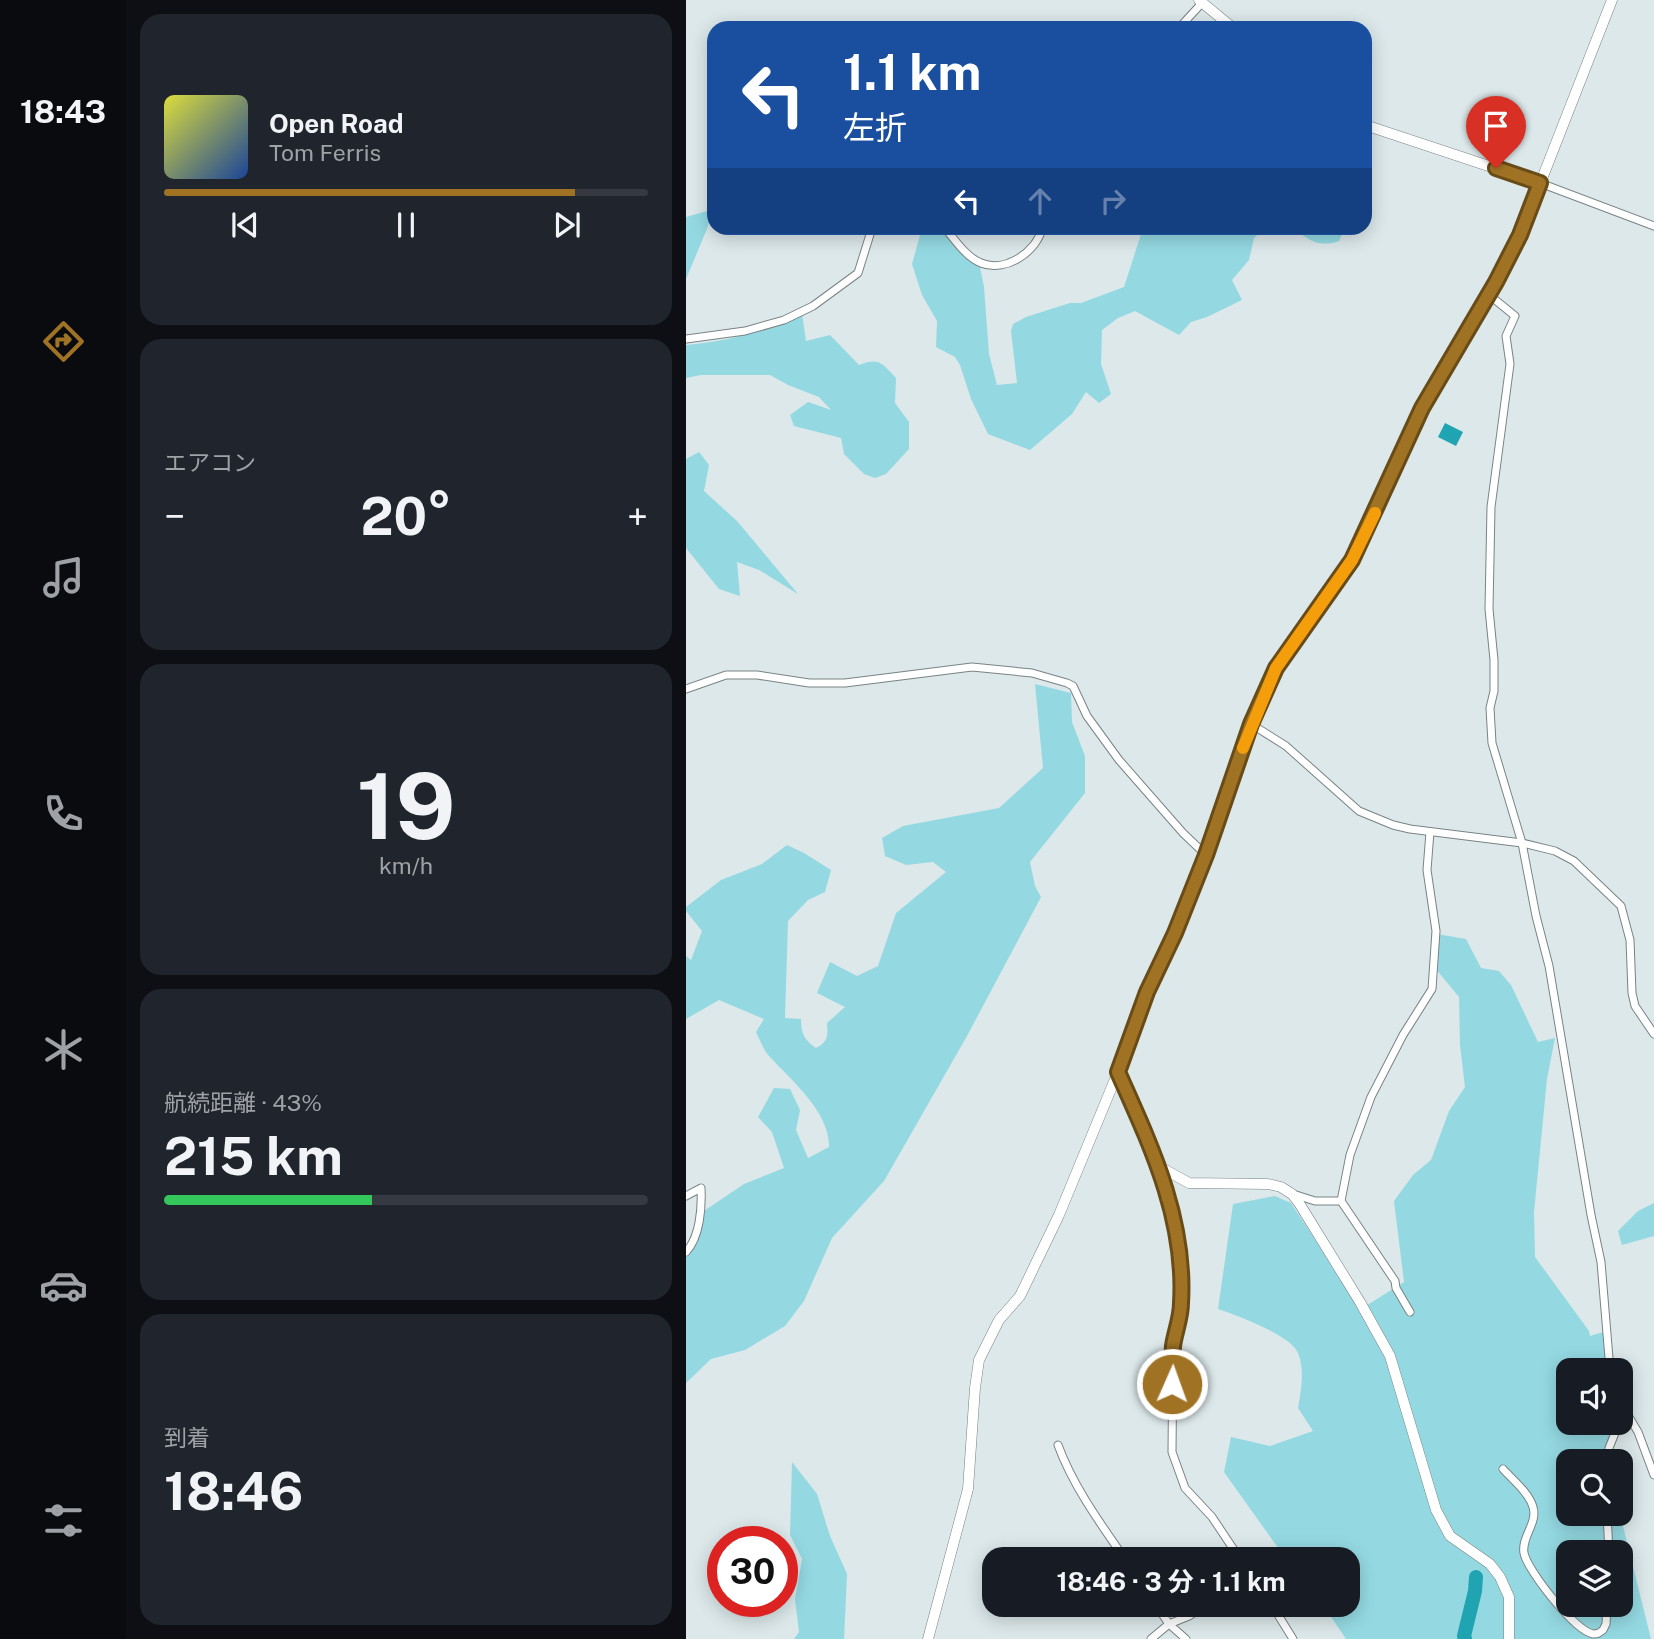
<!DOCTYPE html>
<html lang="ja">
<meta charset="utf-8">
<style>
:root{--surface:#171b24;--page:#20242c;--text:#f1f3f6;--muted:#9ea1a6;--line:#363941;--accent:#a07324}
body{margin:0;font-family:"Public Sans","Noto Sans JP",sans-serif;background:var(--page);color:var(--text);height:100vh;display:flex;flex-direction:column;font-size:26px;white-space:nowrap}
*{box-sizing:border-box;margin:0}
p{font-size:23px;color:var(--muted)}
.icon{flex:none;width:38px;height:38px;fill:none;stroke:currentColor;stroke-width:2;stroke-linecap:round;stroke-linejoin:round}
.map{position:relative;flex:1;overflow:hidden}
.details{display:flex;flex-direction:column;gap:14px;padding:14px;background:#0d0f14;width:560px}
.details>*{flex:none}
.guide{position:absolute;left:21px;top:21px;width:665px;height:214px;border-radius:21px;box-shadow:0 4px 18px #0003;background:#1a4fa0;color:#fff;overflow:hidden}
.buttons{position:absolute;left:870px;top:1358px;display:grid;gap:14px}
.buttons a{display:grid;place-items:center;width:77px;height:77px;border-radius:14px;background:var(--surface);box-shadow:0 4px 18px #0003;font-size:35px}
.speed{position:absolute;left:21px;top:1526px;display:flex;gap:14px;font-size:35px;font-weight:700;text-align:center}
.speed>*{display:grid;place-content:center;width:91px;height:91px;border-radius:50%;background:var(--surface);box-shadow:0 4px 18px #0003;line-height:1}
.speed .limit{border:10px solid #d22;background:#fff;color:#111}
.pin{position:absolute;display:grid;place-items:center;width:60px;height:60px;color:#fff;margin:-72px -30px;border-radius:50% 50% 50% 0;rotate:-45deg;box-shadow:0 0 7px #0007}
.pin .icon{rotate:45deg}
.me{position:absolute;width:77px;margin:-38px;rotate:2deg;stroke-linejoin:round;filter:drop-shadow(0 0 5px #0008)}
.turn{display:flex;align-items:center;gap:24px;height:147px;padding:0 21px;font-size:32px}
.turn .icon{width:91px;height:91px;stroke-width:2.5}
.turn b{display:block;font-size:49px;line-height:60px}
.lanes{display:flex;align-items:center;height:66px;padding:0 21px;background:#0003;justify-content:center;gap:35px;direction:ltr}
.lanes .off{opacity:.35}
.big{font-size:52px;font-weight:700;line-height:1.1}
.details .card{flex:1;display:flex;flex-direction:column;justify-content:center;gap:10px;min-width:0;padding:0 24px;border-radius:21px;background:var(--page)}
.details .dial{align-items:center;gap:0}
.dial b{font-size:91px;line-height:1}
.song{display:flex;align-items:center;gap:21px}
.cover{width:84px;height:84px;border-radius:10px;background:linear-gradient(135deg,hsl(60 70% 55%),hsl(220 70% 35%))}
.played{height:7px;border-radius:4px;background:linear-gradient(90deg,var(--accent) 85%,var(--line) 85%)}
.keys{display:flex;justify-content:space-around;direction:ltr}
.heat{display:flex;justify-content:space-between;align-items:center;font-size:38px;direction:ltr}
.charge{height:10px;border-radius:5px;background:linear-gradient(90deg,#34c759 43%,var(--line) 0)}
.trip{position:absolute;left:296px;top:1547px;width:378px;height:70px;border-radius:21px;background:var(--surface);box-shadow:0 4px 18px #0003;font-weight:700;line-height:70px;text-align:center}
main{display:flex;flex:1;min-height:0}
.tab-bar{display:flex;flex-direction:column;width:126px;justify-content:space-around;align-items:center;background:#090b0e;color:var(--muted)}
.tab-bar .icon{width:49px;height:49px}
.tab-bar .active{color:var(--accent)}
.tab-bar b{font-size:32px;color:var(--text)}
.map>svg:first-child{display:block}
</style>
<main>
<nav class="tab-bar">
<b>18:43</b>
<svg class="icon active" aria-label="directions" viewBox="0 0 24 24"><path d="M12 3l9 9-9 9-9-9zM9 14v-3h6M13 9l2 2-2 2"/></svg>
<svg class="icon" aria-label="music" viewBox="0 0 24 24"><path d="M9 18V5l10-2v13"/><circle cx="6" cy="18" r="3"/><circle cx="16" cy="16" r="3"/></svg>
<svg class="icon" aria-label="phone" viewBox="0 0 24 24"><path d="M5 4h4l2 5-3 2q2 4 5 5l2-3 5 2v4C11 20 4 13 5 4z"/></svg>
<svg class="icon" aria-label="climate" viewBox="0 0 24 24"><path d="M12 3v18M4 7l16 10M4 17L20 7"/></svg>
<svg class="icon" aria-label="car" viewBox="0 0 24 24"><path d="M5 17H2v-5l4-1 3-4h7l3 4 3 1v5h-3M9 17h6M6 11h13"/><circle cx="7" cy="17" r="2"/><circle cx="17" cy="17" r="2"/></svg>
<svg class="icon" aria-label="filters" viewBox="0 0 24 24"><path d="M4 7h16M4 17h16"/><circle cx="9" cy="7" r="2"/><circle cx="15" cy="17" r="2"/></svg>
</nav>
<section class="details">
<div class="card">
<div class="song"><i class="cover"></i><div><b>Open Road</b><p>Tom Ferris</p></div></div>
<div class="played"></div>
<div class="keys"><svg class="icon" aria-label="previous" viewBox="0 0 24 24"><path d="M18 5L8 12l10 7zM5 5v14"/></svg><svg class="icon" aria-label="pause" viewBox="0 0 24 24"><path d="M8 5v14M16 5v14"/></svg><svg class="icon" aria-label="next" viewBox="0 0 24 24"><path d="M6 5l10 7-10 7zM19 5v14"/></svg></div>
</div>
<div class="card"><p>エアコン</p>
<div class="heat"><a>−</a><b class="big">20°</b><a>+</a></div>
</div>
<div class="card dial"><b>19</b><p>km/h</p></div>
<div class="card"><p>航続距離 · 43%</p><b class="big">215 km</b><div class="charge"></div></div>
<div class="card"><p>到着</p><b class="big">18:46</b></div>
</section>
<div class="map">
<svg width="968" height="1639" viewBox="0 0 968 1639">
<rect width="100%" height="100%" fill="#dce8ea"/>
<g fill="#94d9e2" fill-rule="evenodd">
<polygon points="28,209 28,212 0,279 0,217"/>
<polygon points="236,228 257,228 294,267 298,287 303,354 311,385 331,383 325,331 327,324 340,317 384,303 395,303 438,287 457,228 579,228 568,238 563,260 546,280 556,300 521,317 505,322 493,335 449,311 432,318 416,330 415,364 425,394 413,403 400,392 386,414 344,450 302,434 285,399 274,365 269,357 250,347 251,321 236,295 226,264"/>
<path d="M606,228H659L653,241C631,248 624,240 606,228Z"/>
<path d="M116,313L120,341L144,335L173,365C193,357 196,363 210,378L209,403L223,422V449L200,474L189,478L178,474L158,454L155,438L108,426L104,415L122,402L145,410L133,397L102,385L84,375H15L0,378V345C40,342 81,331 116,313Z"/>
<polygon points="13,452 23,465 18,491 51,521 112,594 73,570 51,562 54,596 33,589 0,548 0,459"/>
<path d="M349,684L385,693L386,722L399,756V793L344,862L349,886L355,897L281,1036L198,1181L146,1238L118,1301L99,1326L59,1350L25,1359L0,1383V1247L15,1213L58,1184L98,1168L86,1132L72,1117L88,1088L104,1089L114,1110L110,1130L122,1158L143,1147C144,1112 105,1080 83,1056C77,1049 74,1040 70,1032L78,1019L33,1000L0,1019V956L5,960L16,931L0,911V907L35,880L76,864L101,845L118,853L145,870L139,892L122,900L102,921L99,1018L115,1019C115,1033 118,1040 130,1048C142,1042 142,1036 141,1023L159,1007L131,993L144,962L171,976L192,966L210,913L260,872L247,862L220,865L199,856L196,838L217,826L313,808L357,768Z"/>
<path d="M745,933L780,939L795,968L813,971L825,985L852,1042L869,1038L861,1079L848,1212L849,1257L903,1331L904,1336L917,1332L924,1370H882V1423H933L921,1461H882V1514H934L965,1639H660L637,1605H662V1559H600L538,1472L545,1437L584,1446L627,1431L612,1408C615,1391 619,1370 612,1353C605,1335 550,1315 532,1309L547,1204L589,1196L605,1203L675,1309L718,1282L708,1201L727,1175L745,1160L763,1111L779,1087L774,1045L773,997L749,968ZM882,1552H934V1605H882Z"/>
<polygon points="968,1203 968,1236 936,1245 932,1231 952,1211"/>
<polygon points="106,1462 131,1494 144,1536 161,1574 158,1639 108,1639 113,1632 109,1599 116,1559 104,1535"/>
</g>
<polygon fill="#21a4b2" points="759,423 777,432 770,446 752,437"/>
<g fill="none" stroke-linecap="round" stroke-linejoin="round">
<polyline stroke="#21a4b2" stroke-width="14" points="779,1639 778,1636 789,1591 790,1577"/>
<defs>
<g id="minor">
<polyline points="493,28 516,3"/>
<polyline points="854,183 968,226"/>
<path d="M259,228C269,240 280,257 295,263C319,273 351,252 356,228"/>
<polyline points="802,294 829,316 820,336 824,364 805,507 803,609 808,660 808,691 804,708 806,743 836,843 850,916 863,966 905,1215 915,1262 924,1370"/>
<polyline points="0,339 59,331 98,320 127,306 172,273 186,228"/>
<polyline points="0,689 40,675 71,675 123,683 159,683 286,667 346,673 381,683 387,686 401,716 433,760 497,833 520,855"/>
<polyline points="565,724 600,746 673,811 707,825 724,829 836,843 869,851 888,861 935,906 944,940 946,993 949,1006 968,1034"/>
<polyline points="474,1167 488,1218 495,1283 496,1306 487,1346 486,1452 499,1488 526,1517 554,1559"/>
<polyline points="607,1194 629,1201 655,1201"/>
<path d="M0,1196L15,1188C16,1208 14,1237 0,1252"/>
<polyline points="724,1312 710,1288 709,1281 655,1201 664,1155 685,1097 717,1035 746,989 750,931 741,870 744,832"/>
<polyline points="934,1402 952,1432 968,1475"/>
<path d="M372,1445C387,1486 414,1523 439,1559"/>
<polyline points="921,1461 923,1448 933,1423"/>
<path d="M817,1469C827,1480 843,1493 847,1507C852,1523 835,1537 838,1553C841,1570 889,1631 907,1634C912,1634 913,1633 917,1630L920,1624L921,1605"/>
<polyline points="921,1514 923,1552"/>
<polyline points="470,1605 483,1624 500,1639"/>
<polyline points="586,1605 607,1639"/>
<polyline points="465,1639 483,1624 503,1616 519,1605"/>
</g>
<g id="tertiary">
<polyline points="513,0 547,28"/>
<polyline points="679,125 854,183"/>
<polyline points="432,1072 474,1167 503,1183 582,1184 595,1187 606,1194 613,1203 674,1302 704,1356 750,1510 764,1536 804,1564 814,1577 823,1597 823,1639"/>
<polyline points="242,1639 282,1489 289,1388 293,1360 313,1320 334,1296 373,1215 432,1072 461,992 489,933 520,855 565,724 590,668 666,560 736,409 809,282 834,235 926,0"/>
</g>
</defs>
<use href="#minor" stroke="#798385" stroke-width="9"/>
<use href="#tertiary" stroke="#798385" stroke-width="11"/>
<use href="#minor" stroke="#fff" stroke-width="7"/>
<use href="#tertiary" stroke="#fff" stroke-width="10"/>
</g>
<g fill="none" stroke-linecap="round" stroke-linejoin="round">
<defs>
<path id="route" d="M486,1384C486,1371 486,1358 487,1346C489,1332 495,1318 495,1303C500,1219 465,1146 432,1072L461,992L489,933L520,855L565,724L590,668L666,560L736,408L810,282L834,235L854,183L810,168"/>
</defs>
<use href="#route" stroke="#684b17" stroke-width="18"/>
<use href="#route" stroke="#a07324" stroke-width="12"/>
<polyline stroke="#f59e0b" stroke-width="12" points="557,748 590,668 666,560 689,513"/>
</g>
</svg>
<div class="buttons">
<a><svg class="icon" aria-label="sound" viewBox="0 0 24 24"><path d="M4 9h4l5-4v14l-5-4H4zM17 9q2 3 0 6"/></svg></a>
<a><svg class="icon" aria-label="search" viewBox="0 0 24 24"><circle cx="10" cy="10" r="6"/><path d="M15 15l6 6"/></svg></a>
<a><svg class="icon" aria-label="layers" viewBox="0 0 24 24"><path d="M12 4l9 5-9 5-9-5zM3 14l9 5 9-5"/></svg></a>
</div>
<div class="speed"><div class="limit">30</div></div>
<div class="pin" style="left:810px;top:168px;background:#d93025"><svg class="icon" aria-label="arrive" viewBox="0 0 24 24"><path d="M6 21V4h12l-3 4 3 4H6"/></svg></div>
<svg class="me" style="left:486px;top:1384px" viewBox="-20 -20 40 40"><circle r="17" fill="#a07324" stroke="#fff" stroke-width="3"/><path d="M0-11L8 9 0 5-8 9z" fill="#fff"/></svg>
<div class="trip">18:46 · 3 分 · 1.1 km</div>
<div class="guide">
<div class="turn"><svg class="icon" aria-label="left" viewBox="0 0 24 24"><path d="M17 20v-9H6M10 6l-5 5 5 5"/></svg><div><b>1.1 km</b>左折</div></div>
<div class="lanes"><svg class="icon" aria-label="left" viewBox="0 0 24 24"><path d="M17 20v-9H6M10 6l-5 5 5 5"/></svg><svg class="icon off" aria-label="ahead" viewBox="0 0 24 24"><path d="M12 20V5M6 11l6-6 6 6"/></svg><svg class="icon off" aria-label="right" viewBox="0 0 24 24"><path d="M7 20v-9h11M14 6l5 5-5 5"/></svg></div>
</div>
</div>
</main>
